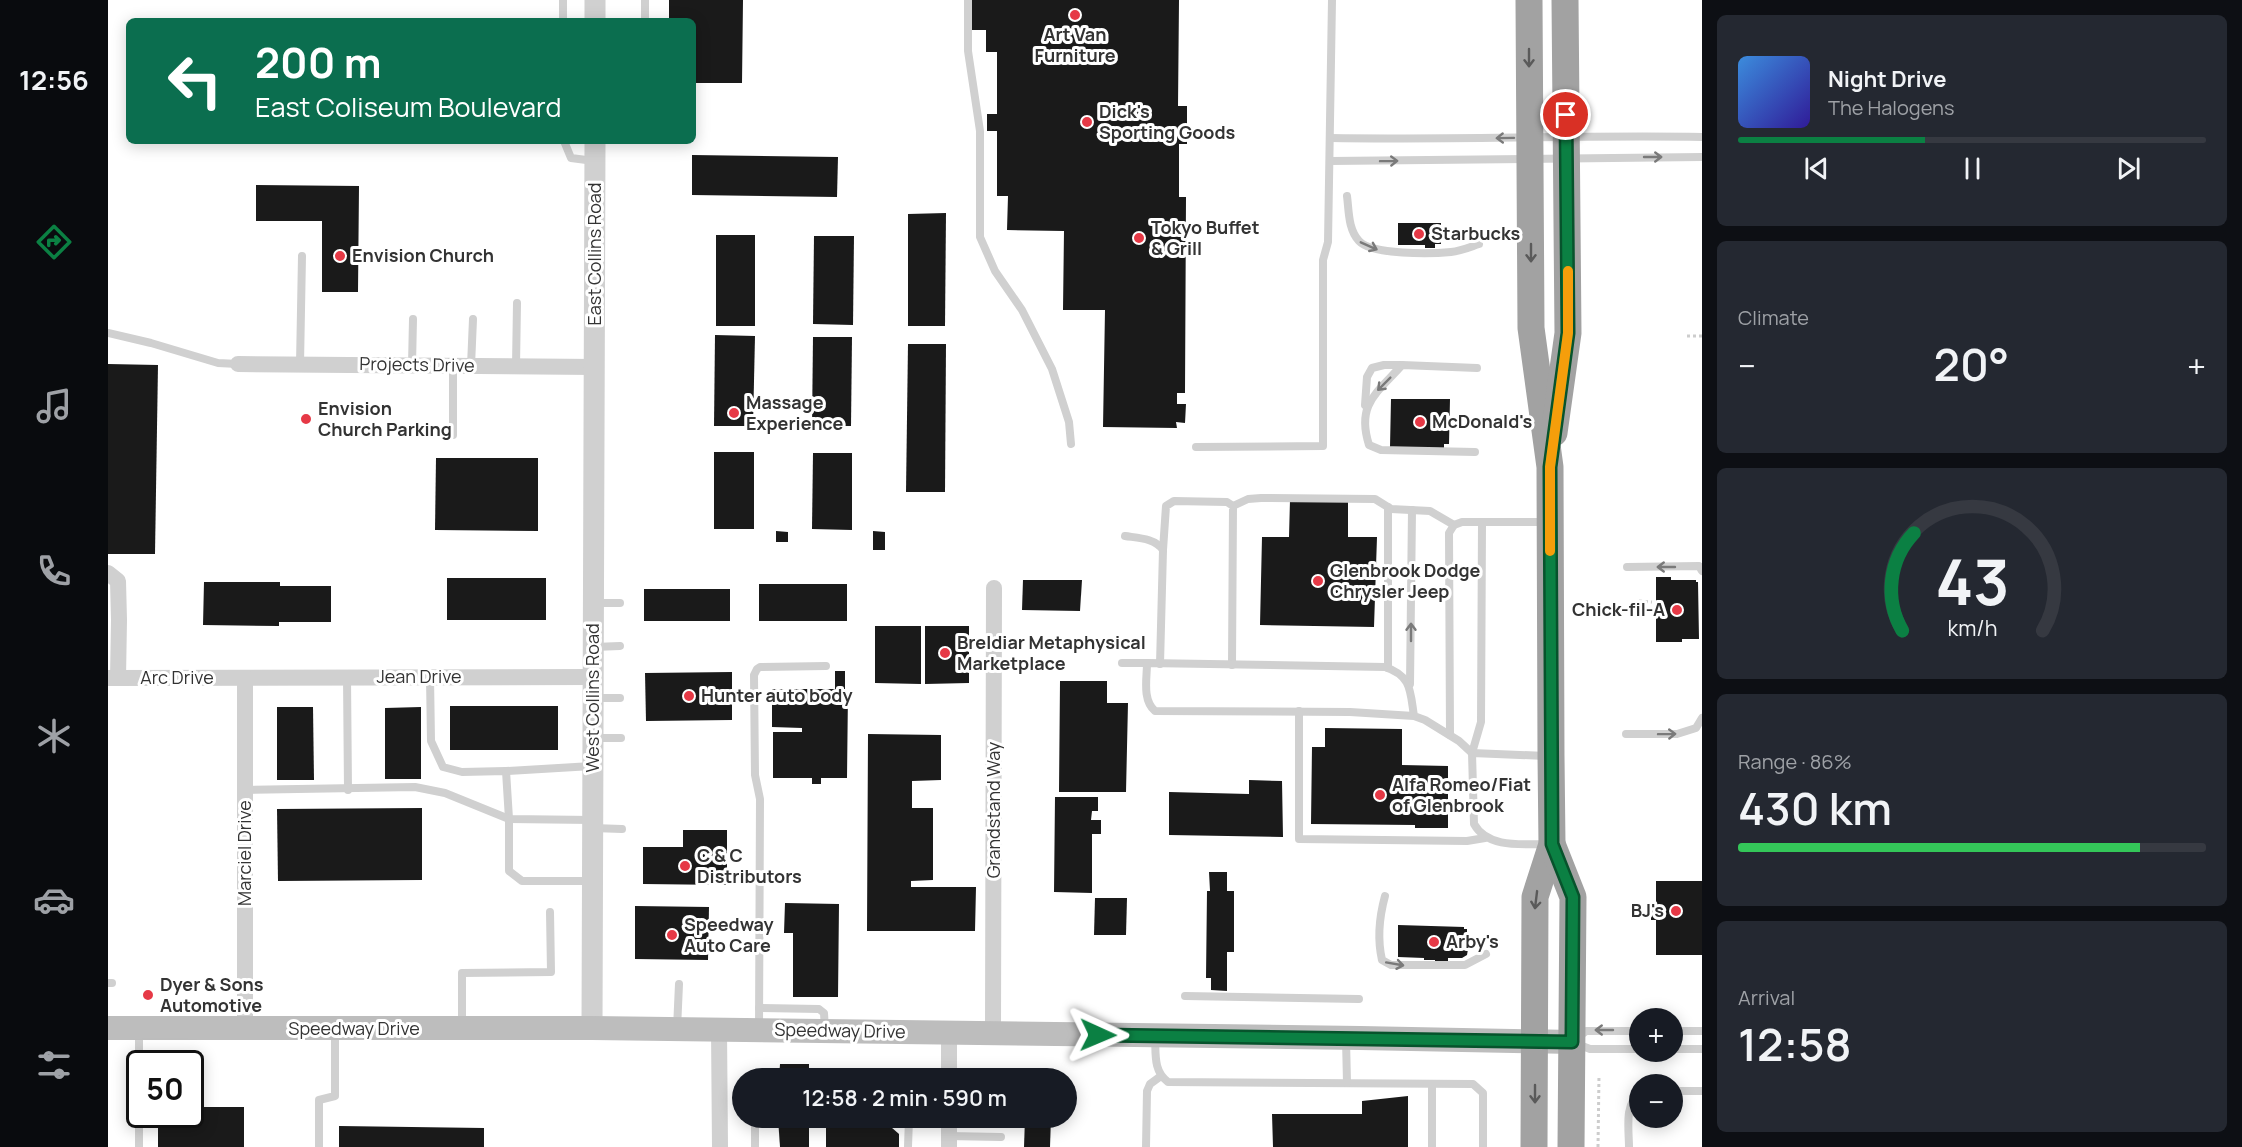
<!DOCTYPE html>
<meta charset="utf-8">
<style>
:root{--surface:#171b24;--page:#242831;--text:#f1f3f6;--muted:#9ea1a6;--line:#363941;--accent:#0b8043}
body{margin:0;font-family:Manrope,sans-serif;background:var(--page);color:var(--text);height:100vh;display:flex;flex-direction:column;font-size:22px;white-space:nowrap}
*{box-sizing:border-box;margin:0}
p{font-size:20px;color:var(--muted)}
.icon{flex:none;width:33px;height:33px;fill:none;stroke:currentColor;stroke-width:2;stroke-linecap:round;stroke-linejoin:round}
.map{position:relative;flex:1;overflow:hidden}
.details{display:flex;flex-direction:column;gap:15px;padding:15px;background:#0d0f14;width:540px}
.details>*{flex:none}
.top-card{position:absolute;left:18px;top:18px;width:570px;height:126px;border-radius:9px;box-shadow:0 3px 15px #0003;background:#0b6e4f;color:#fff;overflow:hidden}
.controls{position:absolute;left:1521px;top:1008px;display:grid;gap:12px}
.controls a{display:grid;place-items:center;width:54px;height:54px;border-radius:50%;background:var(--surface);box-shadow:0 3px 15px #0003;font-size:30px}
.speed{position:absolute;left:18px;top:1050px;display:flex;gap:12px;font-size:30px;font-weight:700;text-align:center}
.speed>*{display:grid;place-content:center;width:78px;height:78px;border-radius:50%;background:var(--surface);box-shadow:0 3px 15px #0003;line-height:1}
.speed .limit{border:3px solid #111;border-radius:9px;background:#fff;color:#111}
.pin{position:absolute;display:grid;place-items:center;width:51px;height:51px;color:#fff;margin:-26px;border:3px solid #fff;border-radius:50%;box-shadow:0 2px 6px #0007}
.me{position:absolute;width:66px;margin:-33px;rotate:91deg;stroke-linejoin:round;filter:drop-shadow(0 0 4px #0008)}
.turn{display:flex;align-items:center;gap:21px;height:126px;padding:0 30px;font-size:27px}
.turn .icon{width:78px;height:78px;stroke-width:2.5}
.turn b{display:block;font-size:42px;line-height:51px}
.big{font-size:45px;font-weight:600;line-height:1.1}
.details .card{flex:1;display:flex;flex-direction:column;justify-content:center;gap:9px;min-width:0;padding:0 21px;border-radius:9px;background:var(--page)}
.details .dial{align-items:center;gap:0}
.dial svg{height:156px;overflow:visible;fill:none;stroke:var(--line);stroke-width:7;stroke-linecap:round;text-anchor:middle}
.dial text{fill:var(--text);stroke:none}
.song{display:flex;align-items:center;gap:18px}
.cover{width:72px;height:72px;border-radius:9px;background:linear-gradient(135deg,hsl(210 70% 55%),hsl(250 70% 35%))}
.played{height:6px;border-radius:3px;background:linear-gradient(90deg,var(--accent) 40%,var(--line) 40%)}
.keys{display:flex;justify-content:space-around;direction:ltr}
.heat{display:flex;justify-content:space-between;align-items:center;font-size:33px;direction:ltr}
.charge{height:9px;border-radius:4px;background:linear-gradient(90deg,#34c759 86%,var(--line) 0)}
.trip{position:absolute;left:624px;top:1068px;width:345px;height:60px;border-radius:30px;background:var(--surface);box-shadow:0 3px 15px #0003;font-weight:600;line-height:60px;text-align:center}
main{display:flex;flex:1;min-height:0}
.tab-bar{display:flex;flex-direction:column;width:108px;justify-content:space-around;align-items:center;background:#090b0e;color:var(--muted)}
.tab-bar .icon{width:42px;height:42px}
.tab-bar .on{color:var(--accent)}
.tab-bar b{font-size:27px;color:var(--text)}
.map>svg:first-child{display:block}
</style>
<main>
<nav class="tab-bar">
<b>12:56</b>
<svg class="icon on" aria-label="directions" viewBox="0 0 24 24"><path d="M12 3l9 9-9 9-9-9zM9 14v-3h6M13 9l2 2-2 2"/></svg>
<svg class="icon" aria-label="music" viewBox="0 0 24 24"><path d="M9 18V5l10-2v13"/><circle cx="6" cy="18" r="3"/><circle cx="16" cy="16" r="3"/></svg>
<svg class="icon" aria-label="phone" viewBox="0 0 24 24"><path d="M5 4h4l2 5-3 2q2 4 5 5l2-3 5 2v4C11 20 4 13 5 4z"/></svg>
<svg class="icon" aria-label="climate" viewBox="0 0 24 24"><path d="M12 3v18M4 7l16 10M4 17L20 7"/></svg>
<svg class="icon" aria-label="car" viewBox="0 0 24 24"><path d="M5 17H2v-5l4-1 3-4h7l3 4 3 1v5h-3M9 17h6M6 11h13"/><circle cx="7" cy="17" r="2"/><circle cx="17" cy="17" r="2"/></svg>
<svg class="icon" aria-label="filters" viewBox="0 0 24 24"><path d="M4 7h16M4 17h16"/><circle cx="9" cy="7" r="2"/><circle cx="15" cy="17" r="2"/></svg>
</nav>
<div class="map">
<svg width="1594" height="1147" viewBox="0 0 1594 1147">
<rect width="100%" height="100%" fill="#fff"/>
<g fill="#1a1a1a">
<polygon points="561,0 635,0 634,83 585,83 585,21 561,21"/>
<polygon points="864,0 1071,0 1070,106 1079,106 1079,144 1071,144 1071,197 1078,197 1077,393 1069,393 1069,404 1078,404 1077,423 1068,422 1069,428 995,427 997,310 955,310 956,231 899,230 900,196 889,196 889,131 879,131 879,114 889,114 889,52 878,52 878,30 864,30"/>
<polygon points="584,155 730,157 729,197 584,195"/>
<polygon points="148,185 251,186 250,292 214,292 214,221 148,221"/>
<polygon points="838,213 837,326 800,326 800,214"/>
<polygon points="1290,223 1333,223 1333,244 1327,244 1327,248 1317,248 1317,245 1290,245"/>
<rect x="608" y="235" width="39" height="91"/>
<polygon points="706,236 746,236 745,325 705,324"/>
<polygon points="607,335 647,336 645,426 606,426"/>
<polygon points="705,337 744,337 743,426 704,426"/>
<polygon points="800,344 838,344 837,492 798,492"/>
<polygon points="0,364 50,365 47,554 0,554"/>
<polygon points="1283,399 1342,399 1341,444 1336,444 1336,449 1282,447"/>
<rect x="606" y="452" width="40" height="77"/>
<polygon points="705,453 744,453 744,530 704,529"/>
<polygon points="328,458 430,458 430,531 327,530"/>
<polygon points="1182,500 1240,501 1240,537 1269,537 1266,627 1152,625 1154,537 1181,537"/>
<polygon points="668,531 680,532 680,542 668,542"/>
<polygon points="765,531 777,532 777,550 765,550"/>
<polygon points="1548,577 1563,577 1563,580 1588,580 1588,582 1590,582 1591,639 1574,639 1574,642 1548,642"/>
<rect x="339" y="578" width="99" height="42"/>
<polygon points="915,580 974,580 972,611 914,610"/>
<polygon points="96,582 172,582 172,586 223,586 223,622 171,622 171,626 95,625"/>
<rect x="651" y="584" width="88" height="37"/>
<rect x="536" y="589" width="86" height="32"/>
<polygon points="767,626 813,626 813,684 767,683"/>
<polygon points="817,626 861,626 861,683 817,684"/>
<polygon points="727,671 737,671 737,691 740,691 739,778 713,778 713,784 704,784 704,778 665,778 665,732 694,732 694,728 664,727 664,689 727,689"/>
<polygon points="624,672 624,720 538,721 537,673"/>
<polygon points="952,681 999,681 999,703 1020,703 1018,792 951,792"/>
<rect x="342" y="706" width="108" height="44"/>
<polygon points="169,707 205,707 206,780 169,780"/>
<polygon points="313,707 313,779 277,779 277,708"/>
<polygon points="1217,728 1294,729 1294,765 1340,766 1340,828 1307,828 1307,825 1203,824 1204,747 1217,747"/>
<polygon points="760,734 833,735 833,780 804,781 804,808 825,808 825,880 803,881 803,887 868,887 867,931 759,931"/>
<polygon points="1141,780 1174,781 1175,837 1061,835 1061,792 1141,794"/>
<polygon points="947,797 990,797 990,811 984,811 983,820 993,820 993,834 984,834 984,893 946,892"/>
<polygon points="314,808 314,880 170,881 169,809"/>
<polygon points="575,830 619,830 619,885 535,884 535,847 575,847"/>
<polygon points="1101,872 1119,872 1119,891 1126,891 1126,952 1119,952 1119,991 1103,990 1103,978 1098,978 1099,891 1102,891"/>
<polygon points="1548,881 1594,881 1594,955 1548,955 1548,920 1543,920 1543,902 1548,902"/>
<polygon points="987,898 1019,898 1018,935 986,935"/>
<polygon points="677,903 731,904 730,997 685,997 685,933 676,933"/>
<polygon points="527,906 601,907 600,960 527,959"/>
<polygon points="1290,925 1356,927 1356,929 1359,929 1359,937 1362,937 1359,955 1354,958 1340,958 1340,962 1327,962 1327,960 1316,960 1316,958 1290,957"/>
<polygon points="672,1064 701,1064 701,1078 671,1078"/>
<polygon points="1300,1096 1300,1147 1165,1147 1164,1114 1254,1114 1254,1101"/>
<polygon points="82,1107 136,1107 136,1147 50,1147 50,1114 82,1114"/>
<polygon points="670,1118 701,1118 701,1147 672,1147"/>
<polygon points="917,1118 943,1118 942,1147 916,1147"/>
<polygon points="231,1126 376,1128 376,1147 231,1147"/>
<polygon points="718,1127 783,1127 791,1134 791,1147 718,1147"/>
</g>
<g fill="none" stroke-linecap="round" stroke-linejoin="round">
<g stroke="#cdcdcd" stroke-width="3" stroke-dasharray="3 3" stroke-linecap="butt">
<polyline points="1579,336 1594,336"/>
<polyline points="1531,601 1544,602"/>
<polyline points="1490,1147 1491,1075"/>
</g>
<g stroke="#d0d0d0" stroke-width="8">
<polyline points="860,0 860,51 872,131 872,237 887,271 914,310 944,369 961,422 963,444"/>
<polyline points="455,21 455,0"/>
<polyline points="537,21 537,0"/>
<path d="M1223,138C1346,140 1470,135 1594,137"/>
<polyline points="456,141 463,158 486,161"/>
<polyline points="1222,161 1594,157"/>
<path d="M1239,196C1241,211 1240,229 1251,241C1264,255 1323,254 1343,252C1353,251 1362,247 1371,244"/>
<polyline points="0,333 43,343 110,363 130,364"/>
<polyline points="192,364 194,256"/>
<polyline points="304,365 305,319"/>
<polyline points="363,366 365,319"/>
<polyline points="408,366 409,303"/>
<polyline points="1257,405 1259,377 1264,368 1276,365 1294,365"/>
<polyline points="345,435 345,365"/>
<polyline points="1088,447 1215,446 1215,260 1220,242 1224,0"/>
<path d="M1367,452L1273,450L1261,445C1248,404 1269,393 1294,365L1369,368"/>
<polyline points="1125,506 1140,499 1153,498 1267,499 1283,509 1322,511 1346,525"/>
<polyline points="1280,507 1280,668"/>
<path d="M1017,536C1030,538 1047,538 1055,550L1052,664"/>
<polyline points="1055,550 1058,506 1066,501 1119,502 1125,506 1124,665"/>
<polyline points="1519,567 1591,566 1594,571"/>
<polyline points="486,603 512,603"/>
<polyline points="486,647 512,646"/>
<polyline points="1014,663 1039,663"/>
<polyline points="239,677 240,790"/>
<polyline points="322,677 323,741 335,767 354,772 398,771 401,819 401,871 414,881 483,881"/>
<polyline points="1302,684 1304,510"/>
<polyline points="485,698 512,698"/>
<polyline points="1191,711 1191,839 1359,841 1377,838"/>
<path d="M1306,716C1302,691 1304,676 1277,667L1039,663C1039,678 1034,700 1047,711L1242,712L1306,716L1317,720L1351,741L1364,753L1373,722L1374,523"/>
<polyline points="1518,734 1569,734 1588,728 1594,718"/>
<polyline points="1342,735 1341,533 1346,525 1354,522 1440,522"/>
<polyline points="485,738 513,738"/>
<path d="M1438,756L1364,753L1366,824C1380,849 1415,844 1440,844"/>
<polyline points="398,771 484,766"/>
<polyline points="137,790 307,787 337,793 401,819 484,820"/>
<polyline points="485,828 514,829"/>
<path d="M1277,896C1271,918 1269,938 1274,960L1283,965H1357L1378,954"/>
<polyline points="0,983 4,983"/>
<polyline points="1077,996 1251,999"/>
<polyline points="651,1008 711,1009 716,1013 717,1029"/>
<polyline points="354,1025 354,973 443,972 442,912"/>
<polyline points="31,1029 31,1147"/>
<polyline points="569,1029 571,984"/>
<polyline points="651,1030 652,799 647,775 646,675 649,669 652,667 718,666"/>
<polyline points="1532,1031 1478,1031 1464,1042 1482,1049 1532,1049"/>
<polyline points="1564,1031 1594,1031"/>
<path d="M1047,1036C1048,1054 1045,1071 1060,1082L1365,1084L1375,1093V1147"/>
<polyline points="1238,1039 1239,1083"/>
<polyline points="1564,1049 1594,1049"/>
<polyline points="1564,1091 1594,1091"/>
<polyline points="647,1118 647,1147"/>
<polyline points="841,1136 893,1137"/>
<polyline points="211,1147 211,1100 227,1096 227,1029"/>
<polyline points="800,1147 801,1118"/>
<polyline points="1038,1147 1039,1091 1042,1084 1053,1076"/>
<polyline points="1324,1147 1324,1084"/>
<path d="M1521,1147C1521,1131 1516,1102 1532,1094"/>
</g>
<g stroke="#d0d0d0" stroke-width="16">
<polyline points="130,364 487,367"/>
<polyline points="0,573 10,581 11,620 10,678"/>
<polyline points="0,678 485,677"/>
<polyline points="137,1029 137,678"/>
<polyline points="611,1029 612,1147"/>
<polyline points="841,1033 841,1078"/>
<polyline points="885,1033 886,588"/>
<polyline points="841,1118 841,1147"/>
</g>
<g stroke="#d0d0d0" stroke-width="21">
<polyline points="487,21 487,0"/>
<polyline points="484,1028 487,141"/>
</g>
<polyline stroke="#bdbdbd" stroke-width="24" points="0,1028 484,1028 1252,1038 1464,1042"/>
<g stroke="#a2a2a2" stroke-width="27">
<polyline points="1421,0 1423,328 1442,467 1443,756 1444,844 1427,897 1426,1147"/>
<polyline points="1446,433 1460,333 1457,0"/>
<polyline points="1444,844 1465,897 1463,1147"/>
</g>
</g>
<defs><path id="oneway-shaft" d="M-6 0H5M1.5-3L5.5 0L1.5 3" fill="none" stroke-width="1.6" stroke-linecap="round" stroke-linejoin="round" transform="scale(1.5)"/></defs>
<g stroke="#5a5a5a">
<use href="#oneway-shaft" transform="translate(1421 58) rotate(90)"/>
<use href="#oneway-shaft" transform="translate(1423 253) rotate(90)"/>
<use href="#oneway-shaft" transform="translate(1428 900) rotate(97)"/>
<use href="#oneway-shaft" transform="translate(1427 1094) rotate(90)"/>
</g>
<g stroke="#7a7a7a">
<use href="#oneway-shaft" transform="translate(1397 138) rotate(179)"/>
<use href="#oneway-shaft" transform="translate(1545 157)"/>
<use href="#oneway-shaft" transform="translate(1281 161) rotate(-1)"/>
<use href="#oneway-shaft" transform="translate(1261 246) rotate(24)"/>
<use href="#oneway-shaft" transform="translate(1276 384) rotate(135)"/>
<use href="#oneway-shaft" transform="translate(1558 567) rotate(180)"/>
<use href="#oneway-shaft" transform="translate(1303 632) rotate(-90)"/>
<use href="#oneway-shaft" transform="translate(1559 734) rotate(-1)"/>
<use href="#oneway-shaft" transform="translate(1287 964) rotate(10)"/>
<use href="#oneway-shaft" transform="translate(1496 1030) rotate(-180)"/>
</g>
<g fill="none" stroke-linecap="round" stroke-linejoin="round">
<defs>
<polyline id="route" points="990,1035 1464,1042 1465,897 1444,844 1442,467 1460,333 1458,115"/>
</defs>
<use href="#route" stroke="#07532c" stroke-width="15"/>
<use href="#route" stroke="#0b8043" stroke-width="10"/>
<polyline stroke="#f59e0b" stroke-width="10" points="1442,551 1442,467 1460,333 1460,271"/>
</g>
<g fill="#e63946" stroke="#fff" stroke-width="2">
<circle cx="967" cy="15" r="6"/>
<circle cx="979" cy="122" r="6"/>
<circle cx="1311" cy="234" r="6"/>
<circle cx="1031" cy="238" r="6"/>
<circle cx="232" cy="256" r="6"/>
<circle cx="626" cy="413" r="6"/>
<circle cx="198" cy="419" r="6"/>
<circle cx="1312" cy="422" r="6"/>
<circle cx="1210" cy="581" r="6"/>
<circle cx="1569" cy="610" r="6"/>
<circle cx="837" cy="653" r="6"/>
<circle cx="581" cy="696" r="6"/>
<circle cx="1272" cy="795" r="6"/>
<circle cx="577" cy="866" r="6"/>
<circle cx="1568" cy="911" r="6"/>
<circle cx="564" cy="935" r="6"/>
<circle cx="1326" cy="942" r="6"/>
<circle cx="40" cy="995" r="6"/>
</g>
<g text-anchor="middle" stroke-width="6" stroke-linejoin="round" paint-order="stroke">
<g font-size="18" font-weight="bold" fill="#333" stroke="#fff" text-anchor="start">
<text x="967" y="41" text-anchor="middle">Art Van<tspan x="967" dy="21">Furniture</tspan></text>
<text x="991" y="118">Dick's<tspan x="991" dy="21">Sporting Goods</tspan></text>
<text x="1043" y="234">Tokyo Buffet<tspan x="1043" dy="21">&amp; Grill</tspan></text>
<text x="1323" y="240">Starbucks</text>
<text x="244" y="262">Envision Church</text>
<text x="638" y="409">Massage<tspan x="638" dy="21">Experience</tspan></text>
<text x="210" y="415">Envision<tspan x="210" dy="21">Church Parking</tspan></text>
<text x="1324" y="428">McDonald's</text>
<text x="1222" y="577">Glenbrook Dodge<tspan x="1222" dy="21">Chrysler Jeep</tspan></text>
<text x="1557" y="616" text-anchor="end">Chick-fil-A</text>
<text x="849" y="649">Breldiar Metaphysical<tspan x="849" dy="21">Marketplace</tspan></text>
<text x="593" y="702">Hunter auto body</text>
<text x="1284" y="791">Alfa Romeo/Fiat<tspan x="1284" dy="21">of Glenbrook</tspan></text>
<text x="589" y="862">C &amp; C<tspan x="589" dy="21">Distributors</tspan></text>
<text x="1556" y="917" text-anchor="end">BJ's</text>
<text x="576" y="931">Speedway<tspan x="576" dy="21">Auto Care</tspan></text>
<text x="1338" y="948">Arby's</text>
<text x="52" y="991">Dyer &amp; Sons<tspan x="52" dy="21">Automotive</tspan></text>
</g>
<g font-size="18" fill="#333" stroke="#fff">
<text transform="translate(487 254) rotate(-90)" y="6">East Collins Road</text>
<text transform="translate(309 365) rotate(1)" y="6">Projects Drive</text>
<text x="311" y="683">Jean Drive</text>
<text x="69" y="684">Arc Drive</text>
<text transform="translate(485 698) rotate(-90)" y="6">West Collins Road</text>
<text transform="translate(886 810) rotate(-90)" y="6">Grandstand Way</text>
<text transform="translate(137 853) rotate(-90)" y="6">Marciel Drive</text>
<text x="246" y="1035">Speedway Drive</text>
<text transform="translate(732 1031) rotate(1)" y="6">Speedway Drive</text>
</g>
</g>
</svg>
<div class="controls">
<a>+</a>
<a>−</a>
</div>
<div class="speed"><div class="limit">50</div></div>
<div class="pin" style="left:1458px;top:115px;background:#d93025"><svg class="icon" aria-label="arrive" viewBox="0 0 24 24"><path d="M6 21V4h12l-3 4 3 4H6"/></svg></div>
<svg class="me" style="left:990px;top:1035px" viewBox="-20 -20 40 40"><path d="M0-17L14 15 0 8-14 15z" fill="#0b8043" stroke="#fff" stroke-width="4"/></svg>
<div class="trip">12:58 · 2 min · 590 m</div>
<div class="top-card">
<div class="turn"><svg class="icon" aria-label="left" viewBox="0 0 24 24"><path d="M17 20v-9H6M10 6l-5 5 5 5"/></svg><div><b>200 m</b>East Coliseum Boulevard</div></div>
</div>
</div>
<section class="details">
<div class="card">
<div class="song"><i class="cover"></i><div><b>Night Drive</b><p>The Halogens</p></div></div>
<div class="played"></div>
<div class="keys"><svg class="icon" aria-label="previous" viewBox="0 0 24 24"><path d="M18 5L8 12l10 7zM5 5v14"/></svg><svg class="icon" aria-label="pause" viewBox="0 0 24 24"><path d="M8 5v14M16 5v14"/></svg><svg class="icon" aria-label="next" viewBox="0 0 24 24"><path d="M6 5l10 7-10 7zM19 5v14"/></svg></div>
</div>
<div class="card"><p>Climate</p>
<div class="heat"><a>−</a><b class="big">20°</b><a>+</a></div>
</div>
<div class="card dial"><svg viewBox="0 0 100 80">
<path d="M14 69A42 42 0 1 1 86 69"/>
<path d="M14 69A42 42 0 0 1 20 19" stroke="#0b8043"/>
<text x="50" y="56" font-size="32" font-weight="700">43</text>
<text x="50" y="72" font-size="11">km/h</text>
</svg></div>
<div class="card"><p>Range · 86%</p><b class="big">430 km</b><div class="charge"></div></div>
<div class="card"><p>Arrival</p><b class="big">12:58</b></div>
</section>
</main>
